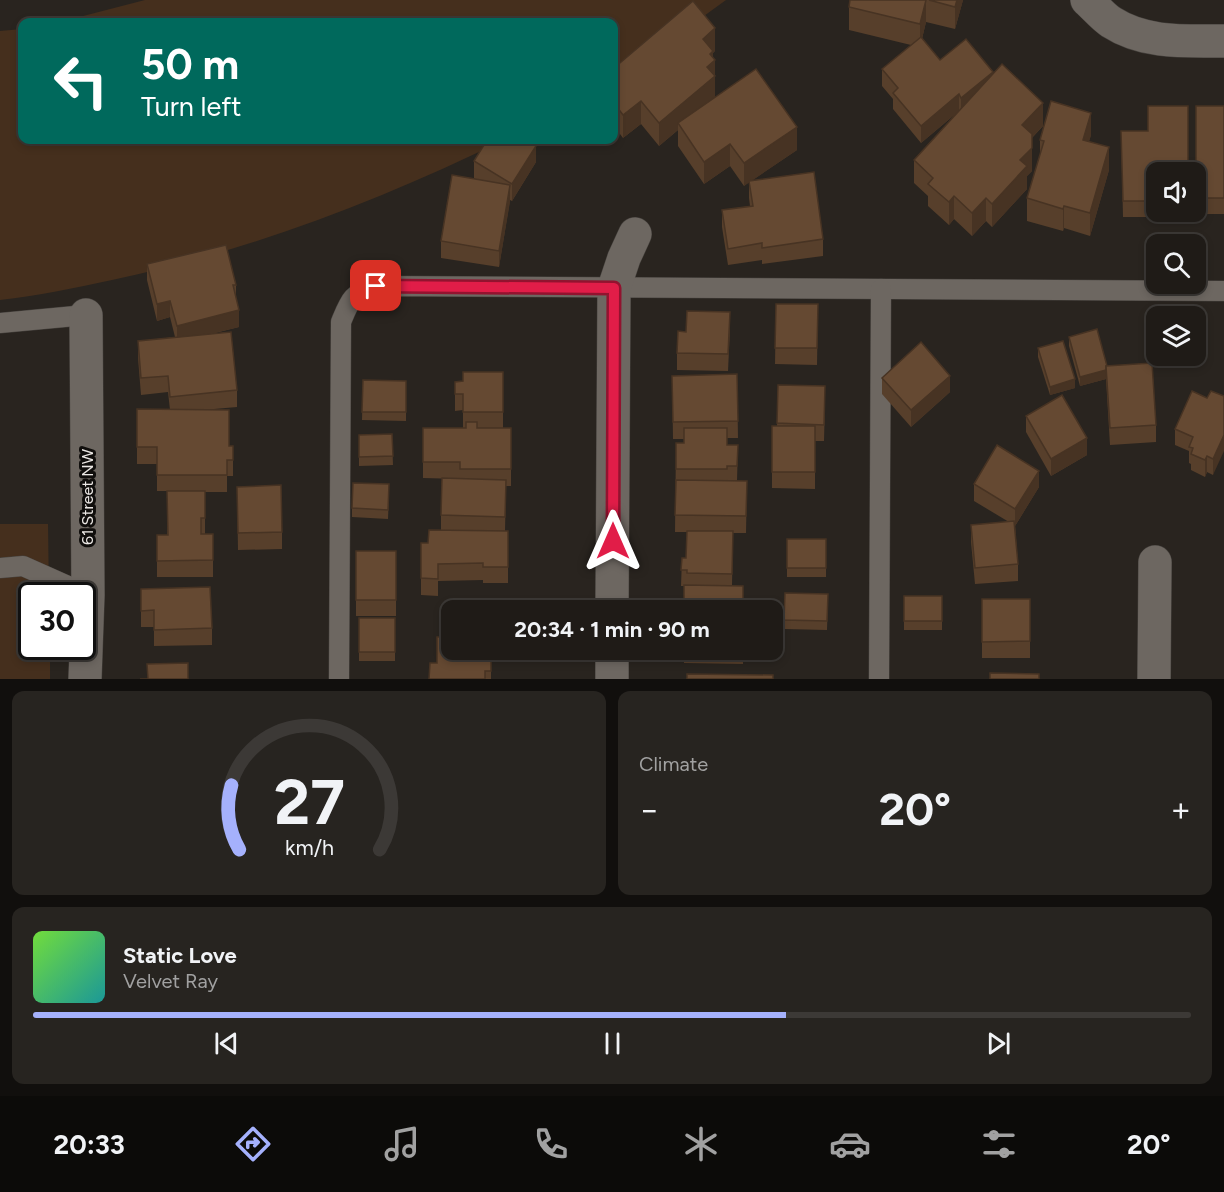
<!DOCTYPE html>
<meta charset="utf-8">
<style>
:root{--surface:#1f1b17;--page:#272420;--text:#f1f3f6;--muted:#a1a1a1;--line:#3c3936;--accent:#a5b1fc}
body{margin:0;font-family:Figtree,sans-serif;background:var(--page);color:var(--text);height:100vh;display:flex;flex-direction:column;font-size:22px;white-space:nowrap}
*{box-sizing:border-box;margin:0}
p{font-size:20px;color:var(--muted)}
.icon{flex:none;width:33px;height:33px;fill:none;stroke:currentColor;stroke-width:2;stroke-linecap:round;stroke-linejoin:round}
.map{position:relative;height:679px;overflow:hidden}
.details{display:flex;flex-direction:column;gap:12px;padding:12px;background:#110f0d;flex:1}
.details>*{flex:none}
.guide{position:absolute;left:18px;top:18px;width:600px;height:126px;border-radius:12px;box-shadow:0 3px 9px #0003,0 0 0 2px var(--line);background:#00695c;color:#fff;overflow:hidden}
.fabs{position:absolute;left:1146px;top:162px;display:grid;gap:12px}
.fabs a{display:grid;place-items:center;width:60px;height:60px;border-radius:12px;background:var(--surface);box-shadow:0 3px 9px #0003,0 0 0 2px var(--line);font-size:30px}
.speed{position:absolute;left:18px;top:582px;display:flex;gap:12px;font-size:30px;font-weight:700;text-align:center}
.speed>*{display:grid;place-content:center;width:78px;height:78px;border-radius:50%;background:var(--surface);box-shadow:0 3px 9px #0003,0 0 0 2px var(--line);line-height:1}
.speed .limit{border:3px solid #111;border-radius:9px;background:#fff;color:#111}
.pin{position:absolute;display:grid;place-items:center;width:51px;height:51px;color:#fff;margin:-26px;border-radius:12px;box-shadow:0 3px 9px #0006}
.me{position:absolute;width:66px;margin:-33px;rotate:0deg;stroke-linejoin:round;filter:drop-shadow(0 0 4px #0008)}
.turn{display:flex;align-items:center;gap:21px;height:126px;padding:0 24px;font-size:27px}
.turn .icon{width:78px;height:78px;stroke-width:2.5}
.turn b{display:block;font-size:42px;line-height:51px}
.big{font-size:45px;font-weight:700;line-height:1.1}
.details .card{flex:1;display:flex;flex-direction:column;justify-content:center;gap:9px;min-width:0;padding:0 21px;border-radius:12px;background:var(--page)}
.details .dial{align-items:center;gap:0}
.dial svg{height:156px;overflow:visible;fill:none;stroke:var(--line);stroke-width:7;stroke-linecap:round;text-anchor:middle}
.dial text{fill:var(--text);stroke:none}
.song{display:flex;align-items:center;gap:18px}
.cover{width:72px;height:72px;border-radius:9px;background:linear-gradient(135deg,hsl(100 70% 55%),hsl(180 70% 35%))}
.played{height:6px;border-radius:3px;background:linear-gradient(90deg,var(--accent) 65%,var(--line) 65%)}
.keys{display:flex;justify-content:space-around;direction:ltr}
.heat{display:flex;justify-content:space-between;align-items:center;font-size:33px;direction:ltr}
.details .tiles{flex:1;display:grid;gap:12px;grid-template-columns:1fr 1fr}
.card:last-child{grid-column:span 2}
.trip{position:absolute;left:441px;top:600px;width:342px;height:60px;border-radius:12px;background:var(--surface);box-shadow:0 3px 9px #0003,0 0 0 2px var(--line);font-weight:700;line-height:60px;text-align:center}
.dock{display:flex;height:96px;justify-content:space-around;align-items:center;background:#0c0b09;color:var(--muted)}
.dock .icon{width:42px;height:42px}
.dock .on{color:var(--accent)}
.dock b{font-size:27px;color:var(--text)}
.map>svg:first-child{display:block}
</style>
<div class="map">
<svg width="1224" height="679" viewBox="0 0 1224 679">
<rect width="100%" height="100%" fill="#29241f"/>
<g fill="#452f1d">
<polygon points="145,0 726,0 686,29 614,77 614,22 60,22"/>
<path d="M22,29V140H504C379,201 248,251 112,280C74,288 38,296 0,300V31Z"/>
<polygon points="0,524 48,524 49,595 32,596 32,646 50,647 50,679 0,679"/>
</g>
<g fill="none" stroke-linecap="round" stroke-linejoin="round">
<defs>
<g id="lane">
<polyline points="0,323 86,315"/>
<polyline points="0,568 23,566 88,595"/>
<path d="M339,679L341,322C350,300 352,293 376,286L1224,291"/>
<polyline points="879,679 881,289"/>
</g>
<g id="street">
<path d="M1087,0C1095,7 1102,16 1111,22C1145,44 1185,41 1224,41"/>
<polyline points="612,610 614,288 624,258 635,234"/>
<polyline points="85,679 88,595 86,315"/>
<polyline points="612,679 612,650"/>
<polyline points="1154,679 1155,562"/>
</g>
</defs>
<use href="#lane" stroke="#46423e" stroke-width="21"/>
<use href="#street" stroke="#46423e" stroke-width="34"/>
<use href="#lane" stroke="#6d6761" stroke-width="20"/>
<use href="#street" stroke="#6d6761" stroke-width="33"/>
</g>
<g fill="#573f2b">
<polygon points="850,0 963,0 955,29 926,22 922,39 940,60 993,74 1043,126 1032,138 1032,171 1027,176 1027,189 992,227 986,221 972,236 954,219 949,225 928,206 928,196 914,183 914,160 959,111 921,143 893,109 893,99 882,86 882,69 911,45 849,30 849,7"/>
<polygon points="715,51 713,53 713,58 715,60 715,98 797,150 751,181 823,239 823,256 762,264 762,260 728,265 722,227 722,210 750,206 749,198 749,182 744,186 730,166 704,184 678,146 678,130 659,146 641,124 623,138 614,126 614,68"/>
<rect x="1196" y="106" width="28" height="108"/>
<polygon points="1121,131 1156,172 1156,212 1188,212 1188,214 1154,214 1154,217 1123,217"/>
<polygon points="1091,135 1089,141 1109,170 1090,236 1064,228 1063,231 1027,221 1027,198 1040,156 1040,140"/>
<polygon points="474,161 536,162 512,201 510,200 499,267 441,258 441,241 477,180 474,178"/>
<polygon points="147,264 236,285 236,298 239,327 211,334 237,390 237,407 203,410 229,446 233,446 233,476 227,476 227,492 205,492 205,534 213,534 213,577 157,577 157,535 167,535 169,491 157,491 157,464 137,464 137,409 170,410 168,392 141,395 138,358 138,341 175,337 170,317 157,321 147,280"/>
<polygon points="776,304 818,304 817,365 775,364"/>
<polygon points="730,329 728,371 677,370 677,353 686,332"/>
<polygon points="1069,337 1107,366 1156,425 1156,442 1110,445 1106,379 1080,386 1069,346"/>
<polygon points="1038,348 1075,388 1050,395 1038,357"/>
<polygon points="503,372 503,428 511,428 511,486 506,486 505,531 508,531 508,583 483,583 483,580 438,581 438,596 421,595 421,543 428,543 441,530 441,515 460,479 423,478 423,428 463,428 463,410 455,411 455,382 463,381"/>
<polygon points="737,374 738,438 727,438 727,445 738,445 737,481 747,481 746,533 733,533 732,585 684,603 684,586 681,586 682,558 686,558 687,532 675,532 676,443 684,443 684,439 673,439 672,376"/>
<polygon points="882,378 950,392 911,427 882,394"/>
<polygon points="363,380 406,381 406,421 362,420"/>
<polygon points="778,385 825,402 824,441 815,441 815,489 772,488 772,426 777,426"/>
<polygon points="1224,396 1213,475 1207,472 1205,477 1191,470 1191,464 1189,463 1189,451 1175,445 1175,429 1207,398"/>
<polygon points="1026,416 1087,455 1051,476 1026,432"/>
<polygon points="392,434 393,465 359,466 359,435"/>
<polygon points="974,484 1039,487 1015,526 1015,525 1018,564 1018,581 975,584 971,542 971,525 1009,522 974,501"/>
<polygon points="237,487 282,532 282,549 238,550"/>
<polygon points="389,493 388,519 352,517 352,508"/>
<rect x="787" y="539" width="39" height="38"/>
<rect x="356" y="551" width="40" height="65"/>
<polygon points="141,589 212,628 212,645 154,646 154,627 141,627"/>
<polygon points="785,593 828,594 827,630 784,629"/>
<rect x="904" y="596" width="38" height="34"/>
<rect x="982" y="599" width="48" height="59"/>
<rect x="359" y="618" width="36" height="43"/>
<polygon points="684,650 743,650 743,664 684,663"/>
<polygon points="485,657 491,657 491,679 429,679 437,663"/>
</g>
<g fill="#473323">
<polygon points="926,0 926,22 920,47 920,24"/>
<polygon points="957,0 963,0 955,29 955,7"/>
<polygon points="715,28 715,51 713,53 713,62 715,60 715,98 678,123 678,130 659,146 659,123 703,39"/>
<polygon points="993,72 993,89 961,115 961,98"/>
<polygon points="959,94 959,111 921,143 921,126"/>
<polygon points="641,101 641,124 623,138 623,115"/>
<polygon points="1043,103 1043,126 1022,148 1022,125"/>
<polygon points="1091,113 1091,135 1083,162 1083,140"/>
<polygon points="797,127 797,150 744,186 744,163"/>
<polygon points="730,144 730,166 704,184 704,162"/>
<polygon points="536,146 536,162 512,201 512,184"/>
<polygon points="1109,147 1109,170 1090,236 1090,213"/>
<polygon points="1032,148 1032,171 1027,176 1027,189 992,227 992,204 1020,160"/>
<polygon points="510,185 510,202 499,267 499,251"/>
<polygon points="954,196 954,219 949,225 949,202"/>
<polygon points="986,198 986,221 972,236 972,213"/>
<polygon points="1064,206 1064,228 1063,231 1063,209"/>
<polygon points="170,301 170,317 157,321 157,304"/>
<polygon points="239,310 239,327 177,342 177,326"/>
<polygon points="1106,370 1106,379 1080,386 1080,377"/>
<polygon points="950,376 950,392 911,427 911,410"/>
<polygon points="1075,379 1075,388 1050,395 1050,387"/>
<polygon points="1224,435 1224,451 1213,475 1213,459"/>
<polygon points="1087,438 1087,455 1051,476 1051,459"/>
<polygon points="1207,456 1207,472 1205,477 1205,460"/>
<polygon points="1039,471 1039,487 1015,526 1015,509"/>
</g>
<g fill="#654932" stroke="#473323" stroke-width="1.5">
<polygon points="850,0 926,0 920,24 849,7"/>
<polygon points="929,0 957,0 955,7"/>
<polygon points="693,1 715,28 703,39 713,51 710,54 715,60 707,67 715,76 659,123 641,101 623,115 614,103 614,68"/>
<polygon points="921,37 940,60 966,39 993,72 961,98 959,94 921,126 893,93 898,88 882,69"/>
<polygon points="1002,64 1043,103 1022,125 1032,134 1032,148 1020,160 1027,166 992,204 986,198 972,213 954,196 949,202 928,184 933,178 914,160"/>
<polygon points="756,69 797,127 744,163 730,144 704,162 678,123"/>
<polygon points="1051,101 1091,113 1083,140 1109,147 1090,213 1064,206 1063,209 1027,198 1044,141 1040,140"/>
<polygon points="1148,106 1188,106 1188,172 1156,172 1156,198 1154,198 1154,201 1123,201 1121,131 1148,131"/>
<rect x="1196" y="106" width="28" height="92"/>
<polygon points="487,140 526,140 536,146 512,184 474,161"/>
<polygon points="814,172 823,239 762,248 762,243 728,249 722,210 753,206 749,181"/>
<polygon points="452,175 510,185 499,251 441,241"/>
<polygon points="226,245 236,285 233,285 239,310 177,326 170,301 157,304 147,264"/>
<polygon points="776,304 818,304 817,348 775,348"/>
<polygon points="687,311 730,312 728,354 677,353 678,331 686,332"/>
<polygon points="1097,329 1107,366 1106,366 1106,370 1080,377 1069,337"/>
<polygon points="231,332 237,390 170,397 168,376 141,378 138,341"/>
<polygon points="1063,341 1075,379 1050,387 1038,348"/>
<polygon points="921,342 950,376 911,410 882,378"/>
<polygon points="1152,363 1156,425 1110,428 1106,366"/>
<polygon points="463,372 503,372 503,412 463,412 463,394 455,394 455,382 463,381"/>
<polygon points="737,374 738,421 673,422 672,376"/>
<polygon points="363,380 406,381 406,412 362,412"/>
<polygon points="778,385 825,386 824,425 777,423"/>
<polygon points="1192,391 1207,398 1211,391 1224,396 1224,435 1213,459 1207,456 1205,460 1191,454 1193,448 1189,447 1193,437 1175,429"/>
<polygon points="1062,395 1087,438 1051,459 1026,416"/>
<polygon points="137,409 229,410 229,446 233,446 233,460 227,460 227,475 157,475 157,447 137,447"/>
<polygon points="466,422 477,422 477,428 511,428 511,469 460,469 460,462 423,462 423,428 466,428"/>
<rect x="772" y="426" width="43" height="46"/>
<polygon points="684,428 727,428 727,445 738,445 737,466 727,466 727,469 676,469 676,443 684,443"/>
<polygon points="392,434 393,456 359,457 359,435"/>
<polygon points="997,445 1039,471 1015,509 974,484"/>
<polygon points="442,478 506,480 505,517 441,515"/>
<polygon points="676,480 747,481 746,516 675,515"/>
<polygon points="353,483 389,484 388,510 352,508"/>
<polygon points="281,485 282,532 238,533 237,487"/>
<polygon points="167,491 205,491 205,518 201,518 201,534 213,534 213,560 157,561 157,535 168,535"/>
<polygon points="1014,521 1018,564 975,568 971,525"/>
<polygon points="429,530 508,531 508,567 483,567 483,563 438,564 438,579 421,578 421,543 428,543"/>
<polygon points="687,531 733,531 732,574 687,573 687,570 681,570 682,558 686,558"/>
<rect x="787" y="539" width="39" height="29"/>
<rect x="356" y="551" width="40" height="49"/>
<polygon points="684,585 743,586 743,610 677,610 677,603 684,603"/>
<polygon points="210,587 212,628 154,630 154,610 141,611 141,589"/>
<polygon points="785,593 828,594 827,621 784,620"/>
<rect x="904" y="596" width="38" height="25"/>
<polygon points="982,599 1030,599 1030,641 982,642"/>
<rect x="359" y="618" width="36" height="34"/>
<polygon points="437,637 452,637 452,650 484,650 484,657 491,657 491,671 485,671 485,679 429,679 430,663 437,663"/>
<polygon points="188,663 188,679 140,679 148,679 147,664"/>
<polygon points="990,673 1039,674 1039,679 990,679"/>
<polygon points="687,674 773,675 773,679 687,679"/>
</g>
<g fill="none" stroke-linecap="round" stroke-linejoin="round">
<defs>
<polyline id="route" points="376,286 614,288 613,541"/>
</defs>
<use href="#route" stroke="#92132f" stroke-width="15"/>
<use href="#route" stroke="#e11d48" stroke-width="10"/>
</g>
<g text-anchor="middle" stroke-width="6" stroke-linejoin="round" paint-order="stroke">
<g font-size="16" fill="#ece8e5" stroke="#100e0c">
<text transform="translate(87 497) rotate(-90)" y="6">61 Street NW</text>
</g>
</g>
</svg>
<div class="fabs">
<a><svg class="icon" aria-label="sound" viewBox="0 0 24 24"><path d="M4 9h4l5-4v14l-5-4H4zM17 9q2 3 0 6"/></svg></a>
<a><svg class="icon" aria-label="search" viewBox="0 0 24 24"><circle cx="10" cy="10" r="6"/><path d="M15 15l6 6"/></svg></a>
<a><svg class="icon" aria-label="layers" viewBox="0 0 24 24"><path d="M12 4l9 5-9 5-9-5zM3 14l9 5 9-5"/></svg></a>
</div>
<div class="speed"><div class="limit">30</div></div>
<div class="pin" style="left:376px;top:286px;background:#d93025"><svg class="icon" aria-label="arrive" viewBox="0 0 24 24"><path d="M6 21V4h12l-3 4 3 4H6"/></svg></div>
<svg class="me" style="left:613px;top:541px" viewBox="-20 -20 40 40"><path d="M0-17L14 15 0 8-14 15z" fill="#e11d48" stroke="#fff" stroke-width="4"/></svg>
<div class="trip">20:34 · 1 min · 90 m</div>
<div class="guide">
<div class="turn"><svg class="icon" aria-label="left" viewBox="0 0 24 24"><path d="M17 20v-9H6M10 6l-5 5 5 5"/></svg><div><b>50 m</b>Turn left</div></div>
</div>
</div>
<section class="details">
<div class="tiles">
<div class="card dial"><svg viewBox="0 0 100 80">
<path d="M14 69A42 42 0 1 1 86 69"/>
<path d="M14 69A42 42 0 0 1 10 36" stroke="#a5b1fc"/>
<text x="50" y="56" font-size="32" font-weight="700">27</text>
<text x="50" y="72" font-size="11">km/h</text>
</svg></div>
<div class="card"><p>Climate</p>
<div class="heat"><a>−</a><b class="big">20°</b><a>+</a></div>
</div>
<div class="card">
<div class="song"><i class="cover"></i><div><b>Static Love</b><p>Velvet Ray</p></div></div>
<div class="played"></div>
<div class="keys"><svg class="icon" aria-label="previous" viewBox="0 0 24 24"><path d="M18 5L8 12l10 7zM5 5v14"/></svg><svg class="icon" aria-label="pause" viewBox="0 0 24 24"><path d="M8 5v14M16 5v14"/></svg><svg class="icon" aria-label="next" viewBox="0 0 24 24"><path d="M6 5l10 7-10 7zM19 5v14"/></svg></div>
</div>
</div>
</section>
<nav class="dock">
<b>20:33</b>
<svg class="icon on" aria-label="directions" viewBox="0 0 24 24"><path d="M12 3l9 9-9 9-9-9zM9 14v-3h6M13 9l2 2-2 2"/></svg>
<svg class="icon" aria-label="music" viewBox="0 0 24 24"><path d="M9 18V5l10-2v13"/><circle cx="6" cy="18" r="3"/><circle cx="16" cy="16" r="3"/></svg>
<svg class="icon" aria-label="phone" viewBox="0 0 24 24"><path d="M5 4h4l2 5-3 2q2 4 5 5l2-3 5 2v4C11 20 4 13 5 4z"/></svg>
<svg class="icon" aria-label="climate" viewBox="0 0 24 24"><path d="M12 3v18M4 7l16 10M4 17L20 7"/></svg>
<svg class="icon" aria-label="car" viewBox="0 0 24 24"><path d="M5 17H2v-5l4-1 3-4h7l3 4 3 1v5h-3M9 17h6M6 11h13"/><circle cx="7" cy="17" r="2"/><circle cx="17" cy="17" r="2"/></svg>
<svg class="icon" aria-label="filters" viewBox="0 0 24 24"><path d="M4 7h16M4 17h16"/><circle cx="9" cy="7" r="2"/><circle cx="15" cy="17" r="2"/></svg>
<b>20°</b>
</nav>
